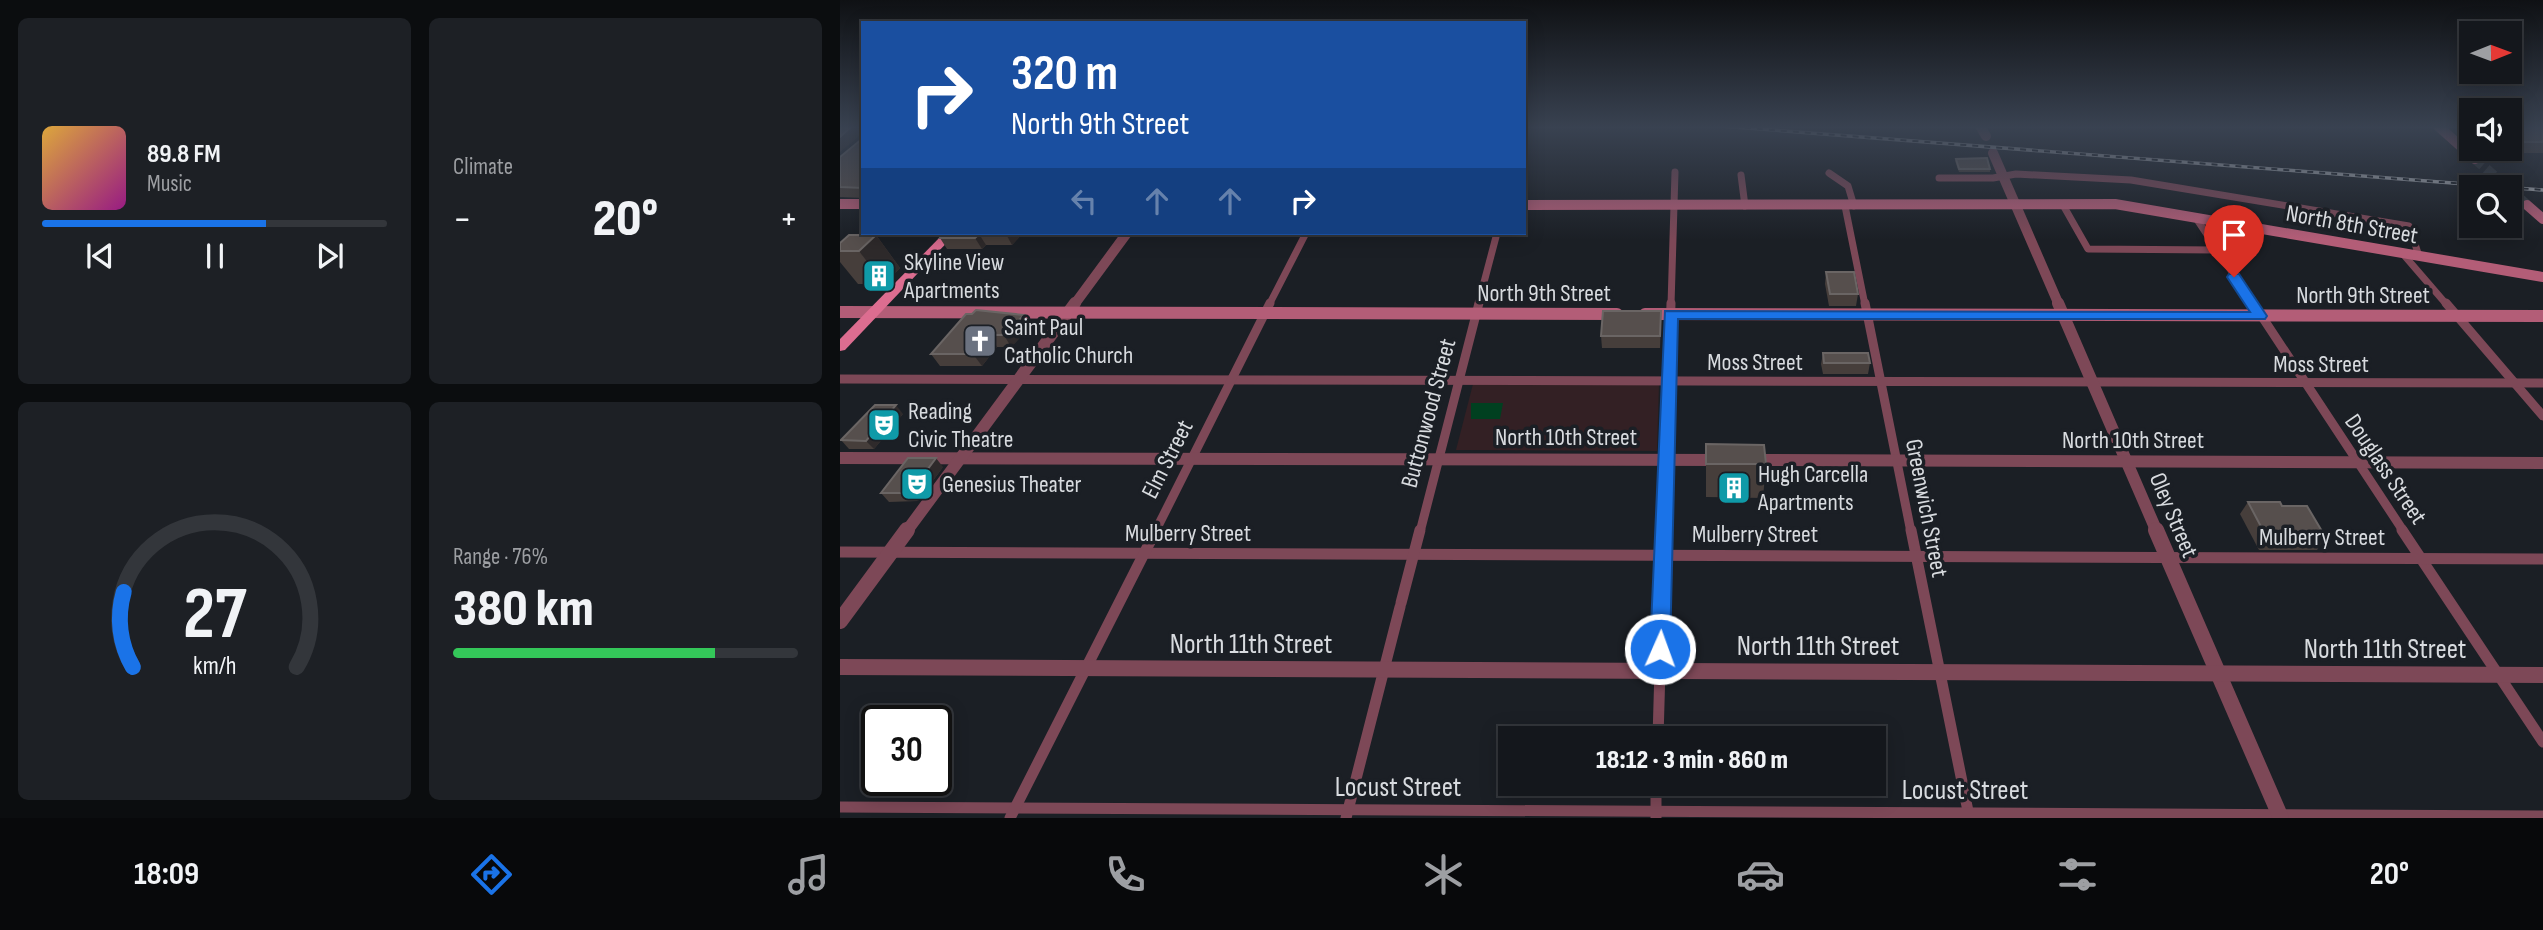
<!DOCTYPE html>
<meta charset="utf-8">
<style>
:root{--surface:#14171c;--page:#1d2025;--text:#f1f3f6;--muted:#9d9fa3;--line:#33363b;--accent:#1a73e8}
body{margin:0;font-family:"Sofia Sans Condensed",sans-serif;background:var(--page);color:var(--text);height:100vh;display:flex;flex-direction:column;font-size:26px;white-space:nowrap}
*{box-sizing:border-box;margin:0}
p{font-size:23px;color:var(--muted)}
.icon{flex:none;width:38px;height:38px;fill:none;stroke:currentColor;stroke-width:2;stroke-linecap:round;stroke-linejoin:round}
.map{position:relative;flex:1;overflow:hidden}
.details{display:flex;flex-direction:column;gap:18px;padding:18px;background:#0b0d0f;width:840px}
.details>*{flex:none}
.banner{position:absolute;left:21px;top:21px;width:665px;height:214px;border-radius:0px;box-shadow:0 4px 18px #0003,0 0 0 2px var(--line);background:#1a4fa0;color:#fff;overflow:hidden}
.needle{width:46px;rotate:89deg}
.fabs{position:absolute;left:1619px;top:21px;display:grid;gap:14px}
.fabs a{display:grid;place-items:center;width:63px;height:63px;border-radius:0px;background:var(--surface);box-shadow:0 4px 18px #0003,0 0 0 2px var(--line);font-size:35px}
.speed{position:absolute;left:21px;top:705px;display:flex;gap:14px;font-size:35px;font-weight:700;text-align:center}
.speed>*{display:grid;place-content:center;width:91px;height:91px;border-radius:50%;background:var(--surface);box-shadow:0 4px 18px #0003,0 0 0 2px var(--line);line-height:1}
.speed .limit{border:4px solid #111;border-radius:10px;background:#fff;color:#111}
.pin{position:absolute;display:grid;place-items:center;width:60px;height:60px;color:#fff;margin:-72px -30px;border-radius:50% 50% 50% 0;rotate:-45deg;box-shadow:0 0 7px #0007}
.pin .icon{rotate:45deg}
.me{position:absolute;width:77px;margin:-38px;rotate:2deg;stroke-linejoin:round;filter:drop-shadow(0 0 5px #0008)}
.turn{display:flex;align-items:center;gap:24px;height:147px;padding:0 35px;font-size:32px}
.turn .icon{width:91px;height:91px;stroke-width:2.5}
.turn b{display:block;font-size:49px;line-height:60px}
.lanes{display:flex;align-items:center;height:66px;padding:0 35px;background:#0003;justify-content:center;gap:35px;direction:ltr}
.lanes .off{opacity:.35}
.big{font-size:52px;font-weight:800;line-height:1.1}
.details .tile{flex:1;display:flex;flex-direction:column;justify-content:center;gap:10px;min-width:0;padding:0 24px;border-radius:10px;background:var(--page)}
.details .dial{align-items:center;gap:0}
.dial svg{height:182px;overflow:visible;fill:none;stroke:var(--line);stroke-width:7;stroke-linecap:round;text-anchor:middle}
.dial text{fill:var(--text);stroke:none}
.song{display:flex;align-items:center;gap:21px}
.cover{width:84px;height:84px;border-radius:10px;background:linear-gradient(135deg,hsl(40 70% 55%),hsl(310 70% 35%))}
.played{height:7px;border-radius:4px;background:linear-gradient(90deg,var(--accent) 65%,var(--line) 65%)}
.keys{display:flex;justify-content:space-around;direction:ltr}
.heat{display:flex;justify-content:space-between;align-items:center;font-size:38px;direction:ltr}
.charge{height:10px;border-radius:5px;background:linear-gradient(90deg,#34c759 76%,var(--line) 0)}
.details .tiles{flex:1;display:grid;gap:18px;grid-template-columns:repeat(2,1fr)}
.trip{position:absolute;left:658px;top:726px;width:388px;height:70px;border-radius:0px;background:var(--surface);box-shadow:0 4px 18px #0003,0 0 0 2px var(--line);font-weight:800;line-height:70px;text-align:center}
.tab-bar{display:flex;height:112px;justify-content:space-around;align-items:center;background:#08090b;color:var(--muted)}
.tab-bar .icon{width:49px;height:49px}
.tab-bar .on{color:var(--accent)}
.tab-bar b{font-size:32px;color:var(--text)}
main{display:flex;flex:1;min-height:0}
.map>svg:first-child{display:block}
</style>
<main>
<section class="details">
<div class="tiles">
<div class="tile">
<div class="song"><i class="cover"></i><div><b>89.8 FM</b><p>Music</p></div></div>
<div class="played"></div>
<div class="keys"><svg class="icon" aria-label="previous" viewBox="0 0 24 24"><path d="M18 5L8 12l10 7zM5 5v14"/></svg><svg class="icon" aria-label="pause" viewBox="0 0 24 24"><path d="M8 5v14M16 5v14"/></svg><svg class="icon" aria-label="next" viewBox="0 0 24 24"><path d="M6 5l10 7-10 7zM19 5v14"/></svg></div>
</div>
<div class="tile"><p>Climate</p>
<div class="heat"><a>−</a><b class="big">20°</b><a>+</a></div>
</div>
<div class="tile dial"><svg viewBox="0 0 100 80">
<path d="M14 69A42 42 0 1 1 86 69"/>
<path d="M14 69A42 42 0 0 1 10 36" stroke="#1a73e8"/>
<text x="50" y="56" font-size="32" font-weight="700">27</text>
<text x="50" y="72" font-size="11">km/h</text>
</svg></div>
<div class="tile"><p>Range · 76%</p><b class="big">380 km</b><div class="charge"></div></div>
</div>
</section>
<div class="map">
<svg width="1703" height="818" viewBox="0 0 1703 818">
<rect width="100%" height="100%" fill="#1b1f25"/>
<polygon fill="#332024" points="633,384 819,384 817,451 616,450"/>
<polygon fill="#004020" points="631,403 663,403 660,419 631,419"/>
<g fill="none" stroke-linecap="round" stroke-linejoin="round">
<g stroke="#373b41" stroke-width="10" stroke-dasharray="10 5" stroke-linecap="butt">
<polyline points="1635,159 1667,187"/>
<polyline points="1670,189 1687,205"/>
</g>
<g stroke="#7d4857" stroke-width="7">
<polyline points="989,173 1008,186 1014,206"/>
<polyline points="901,175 905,206"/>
<polyline points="1099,178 1153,178 1176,174 1291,180 1569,226 1579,256"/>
<polyline points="1223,205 1248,249 1376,250"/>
<polyline points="1005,206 1025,305"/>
<polyline points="1356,218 1414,305"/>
<polyline points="1563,254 1607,305"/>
<polyline points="429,305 466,233"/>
<polyline points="638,305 657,233"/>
<polyline points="831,305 835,172"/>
</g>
<g stroke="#7d4857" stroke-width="9">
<polyline points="1025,303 1071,532"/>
<polyline points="1413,303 1564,532"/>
<polyline points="1606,303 1703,416"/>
<polyline points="0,379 1703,383"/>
<polyline points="315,532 430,303"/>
<polyline points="580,532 639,303"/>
<polyline points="824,532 831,303"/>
</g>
<g stroke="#7d4857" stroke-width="11">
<polyline points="1071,530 1129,816"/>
<polyline points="1562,530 1703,742"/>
<polyline points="0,552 1703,559"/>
<polyline points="561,603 580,530"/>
<polyline points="818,738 824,530"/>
<polyline points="816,784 816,818"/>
<polyline points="0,807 1703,816"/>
<polyline points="170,818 316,530"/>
<polyline points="506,818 560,607"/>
</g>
<g stroke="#7d4857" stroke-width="10">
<polyline points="1140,126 1146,136"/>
<polyline points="1153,153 1219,305"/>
<polyline points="234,305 287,233"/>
</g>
<g stroke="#7d4857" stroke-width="12">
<polyline points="1218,303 1317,532"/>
<polyline points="0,458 880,460"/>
<polyline points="909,460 1703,463"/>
<polyline points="66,532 235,303"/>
</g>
<g stroke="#7d4857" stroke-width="16">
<polyline points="1316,530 1441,818"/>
<polyline points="0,621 67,530"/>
<polyline points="0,667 1703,675"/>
</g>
<g stroke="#b35d77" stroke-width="10">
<polyline points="1598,126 1635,159"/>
<polyline points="0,204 23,204"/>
<polyline points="684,205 1275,204 1703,277"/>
<polyline points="1687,205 1703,219"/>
</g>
<g stroke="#b35d77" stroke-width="12">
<polyline points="0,312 777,314"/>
<polyline points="805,314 1703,316"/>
</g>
<polygon fill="#dc6d90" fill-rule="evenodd" points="104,233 116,233 5,350 0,351 0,339"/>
<defs>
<polyline id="rail" points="881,126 1703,190"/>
</defs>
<use href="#rail" stroke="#a6a9ae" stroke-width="3.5"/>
<use href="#rail" stroke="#1b1f25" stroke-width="2" stroke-dasharray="6" stroke-linecap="butt"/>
</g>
<g fill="#463e3b">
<polygon points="1670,126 1703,126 1703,153 1653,153 1649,149 1670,149"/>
<polygon points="23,138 23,198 0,197 0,157"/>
<polygon points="1116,159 1150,169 1150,172 1119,172 1115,161"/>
<polygon points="105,233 183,233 172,245 146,245 142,249 107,249 100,238"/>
<polygon points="36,235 60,268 44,284 18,284 0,262 0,243"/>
<polygon points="986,272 1018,294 1016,306 989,306 985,284"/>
<polygon points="132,314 191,326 171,347 157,347 142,366 100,366 91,354"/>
<polygon points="821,323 820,348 762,348 761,336"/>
<polygon points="983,353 1030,363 1028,374 983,374 981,364"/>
<polygon points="63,414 34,449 9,449 1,440"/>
<polygon points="866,444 926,464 923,498 866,497"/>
<polygon points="103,467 78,501 49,502 41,493"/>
<polygon points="1408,502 1442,506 1486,538 1477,550 1419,550 1400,514"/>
</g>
<g fill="#2e2a2b">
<polygon points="12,126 23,126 23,131 17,138 0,152 0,137"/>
<polygon points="167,233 183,233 172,245 166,234"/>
<polygon points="139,234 146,245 142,249 135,238"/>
<polygon points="36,235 60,268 44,284 19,251"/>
<polygon points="184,315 191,326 171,347 164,335"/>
<polygon points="149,335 157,347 142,366 133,354"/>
<polygon points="56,405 63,414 34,449 26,441"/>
<polygon points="96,458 103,467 78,501 70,493"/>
</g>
<g fill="#564f4d" stroke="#6a6564" stroke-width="2">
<polygon points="0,126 12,126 0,137"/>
<rect x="1670" y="126" width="33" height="16"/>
<polygon points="23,138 23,188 0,187 0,157"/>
<polygon points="1147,158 1150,169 1119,169 1116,159"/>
<polygon points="105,233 167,233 166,234 139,234 135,238 100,238"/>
<polygon points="9,235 36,235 19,251 0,251 0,243"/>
<polygon points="986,272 1014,272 1018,294 990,294"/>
<polygon points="136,310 184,315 164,335 149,335 133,354 91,354 126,314 132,314"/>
<polygon points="763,311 821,311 820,336 761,336"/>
<polygon points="983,353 1028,353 1030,363 984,363"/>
<polygon points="35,405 56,405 26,441 1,440"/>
<polygon points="866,444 924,445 926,464 866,464"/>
<polygon points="68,458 96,458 70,493 41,493"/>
<polygon points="1408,502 1440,502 1442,506 1467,506 1486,538 1427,538"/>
</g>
<linearGradient id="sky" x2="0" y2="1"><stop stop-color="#0f1114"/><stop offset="0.53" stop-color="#394251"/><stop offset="1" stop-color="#394251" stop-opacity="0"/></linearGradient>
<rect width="1703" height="240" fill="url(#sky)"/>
<polygon fill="#1a73e8" stroke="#114b97" stroke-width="2" points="1389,274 1399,274 1427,316 1425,319 838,319 830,649 827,655 820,658 813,655 810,649 825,311 1410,312 1387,277"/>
<defs>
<symbol id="building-square" viewBox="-11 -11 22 22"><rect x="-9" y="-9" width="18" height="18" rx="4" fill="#0f9aa8" stroke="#1b1f25"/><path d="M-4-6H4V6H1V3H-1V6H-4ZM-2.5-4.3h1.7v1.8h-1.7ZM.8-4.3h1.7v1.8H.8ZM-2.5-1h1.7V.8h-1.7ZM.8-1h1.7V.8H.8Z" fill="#fff"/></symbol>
<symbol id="church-square" viewBox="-11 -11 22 22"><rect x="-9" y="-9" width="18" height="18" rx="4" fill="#6b7280" stroke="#1b1f25"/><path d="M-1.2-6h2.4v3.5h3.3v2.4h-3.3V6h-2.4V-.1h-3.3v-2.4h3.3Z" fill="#fff"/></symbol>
<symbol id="theatre-square" viewBox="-11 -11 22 22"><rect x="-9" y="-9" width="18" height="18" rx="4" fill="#0f9aa8" stroke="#1b1f25"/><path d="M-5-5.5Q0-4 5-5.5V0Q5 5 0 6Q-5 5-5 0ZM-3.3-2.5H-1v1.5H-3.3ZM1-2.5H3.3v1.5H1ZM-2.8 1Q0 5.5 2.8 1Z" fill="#fff"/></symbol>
</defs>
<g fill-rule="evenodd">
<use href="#building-square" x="20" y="257" width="38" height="38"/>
<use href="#church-square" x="121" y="322" width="38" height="38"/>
<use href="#theatre-square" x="25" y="406" width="38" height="38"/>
<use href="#theatre-square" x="58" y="465" width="38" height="38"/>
<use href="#building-square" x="875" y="469" width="38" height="38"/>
</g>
<g text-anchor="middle" stroke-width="7" stroke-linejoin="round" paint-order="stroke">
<g font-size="24" fill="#d8dbdf" stroke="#1b1f25">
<text transform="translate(1512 224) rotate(10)" y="8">North 8th Street</text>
<text x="704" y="301">North 9th Street</text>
<text x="1523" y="303">North 9th Street</text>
<text x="915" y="370">Moss Street</text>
<text x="1481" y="372">Moss Street</text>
<text transform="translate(588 413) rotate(-75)" y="8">Buttonwood Street</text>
<text x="726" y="445">North 10th Street</text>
<text x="1293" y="448">North 10th Street</text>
<text transform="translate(327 459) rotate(-63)" y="8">Elm Street</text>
<text transform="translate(1546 469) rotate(56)" y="8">Douglass Street</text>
<text transform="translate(1087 508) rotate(79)" y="8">Greenwich Street</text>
<text transform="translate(1334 515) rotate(67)" y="8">Oley Street</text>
<text x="348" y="541">Mulberry Street</text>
<text x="915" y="542">Mulberry Street</text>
<text x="1482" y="545">Mulberry Street</text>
</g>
<g font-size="24" fill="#d8dbdf" stroke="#1b1f25" text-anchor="start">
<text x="64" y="270">Skyline View<tspan x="64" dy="28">Apartments</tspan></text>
<text x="164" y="335">Saint Paul<tspan x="164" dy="28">Catholic Church</tspan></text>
<text x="68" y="419">Reading<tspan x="68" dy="28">Civic Theatre</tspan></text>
<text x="918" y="482">Hugh Carcella<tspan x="918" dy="28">Apartments</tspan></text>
<text x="102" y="492">Genesius Theater</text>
</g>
<g font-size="28" fill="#d8dbdf" stroke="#1b1f25">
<text x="411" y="653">North 11th Street</text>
<text x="978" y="655">North 11th Street</text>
<text x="1545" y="658">North 11th Street</text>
<text x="558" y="796">Locust Street</text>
<text x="1125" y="799">Locust Street</text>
</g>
</g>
</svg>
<div class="fabs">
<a><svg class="needle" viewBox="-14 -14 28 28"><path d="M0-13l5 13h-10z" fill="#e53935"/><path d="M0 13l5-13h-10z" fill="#9d9fa3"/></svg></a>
<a><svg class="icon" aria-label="sound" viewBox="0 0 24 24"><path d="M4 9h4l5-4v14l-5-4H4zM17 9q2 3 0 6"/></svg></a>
<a><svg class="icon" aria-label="search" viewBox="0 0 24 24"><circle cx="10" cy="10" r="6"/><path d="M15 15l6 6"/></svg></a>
</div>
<div class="speed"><div class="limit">30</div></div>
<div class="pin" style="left:1394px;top:277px;background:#d93025"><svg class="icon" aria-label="arrive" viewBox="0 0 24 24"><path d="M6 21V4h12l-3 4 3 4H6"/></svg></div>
<svg class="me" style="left:820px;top:649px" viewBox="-20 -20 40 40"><circle r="17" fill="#1a73e8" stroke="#fff" stroke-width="3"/><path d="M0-11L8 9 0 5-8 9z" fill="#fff"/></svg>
<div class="trip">18:12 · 3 min · 860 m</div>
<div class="banner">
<div class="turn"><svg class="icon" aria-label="right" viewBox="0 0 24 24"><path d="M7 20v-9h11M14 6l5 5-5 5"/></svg><div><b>320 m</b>North 9th Street</div></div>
<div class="lanes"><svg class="icon off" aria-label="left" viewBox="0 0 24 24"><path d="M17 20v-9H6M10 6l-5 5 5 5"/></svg><svg class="icon off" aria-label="ahead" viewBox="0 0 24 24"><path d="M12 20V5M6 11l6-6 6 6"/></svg><svg class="icon off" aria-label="ahead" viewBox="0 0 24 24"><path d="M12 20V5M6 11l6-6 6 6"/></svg><svg class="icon" aria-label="right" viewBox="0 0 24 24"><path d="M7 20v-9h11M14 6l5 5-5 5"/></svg></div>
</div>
</div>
</main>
<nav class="tab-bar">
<b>18:09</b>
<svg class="icon on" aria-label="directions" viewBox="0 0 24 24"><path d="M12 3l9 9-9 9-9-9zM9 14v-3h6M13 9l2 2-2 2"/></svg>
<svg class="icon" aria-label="music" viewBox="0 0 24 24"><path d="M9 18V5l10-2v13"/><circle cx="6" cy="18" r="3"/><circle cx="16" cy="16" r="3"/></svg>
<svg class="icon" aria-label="phone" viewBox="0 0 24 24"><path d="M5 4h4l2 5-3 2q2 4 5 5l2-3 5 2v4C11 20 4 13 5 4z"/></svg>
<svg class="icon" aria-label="climate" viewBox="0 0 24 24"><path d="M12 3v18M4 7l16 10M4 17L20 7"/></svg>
<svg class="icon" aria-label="car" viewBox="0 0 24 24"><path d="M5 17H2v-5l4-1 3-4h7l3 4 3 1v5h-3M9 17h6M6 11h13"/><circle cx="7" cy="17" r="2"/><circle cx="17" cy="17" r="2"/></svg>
<svg class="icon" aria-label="filters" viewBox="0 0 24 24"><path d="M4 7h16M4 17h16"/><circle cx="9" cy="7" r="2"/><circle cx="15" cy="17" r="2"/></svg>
<b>20°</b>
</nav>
